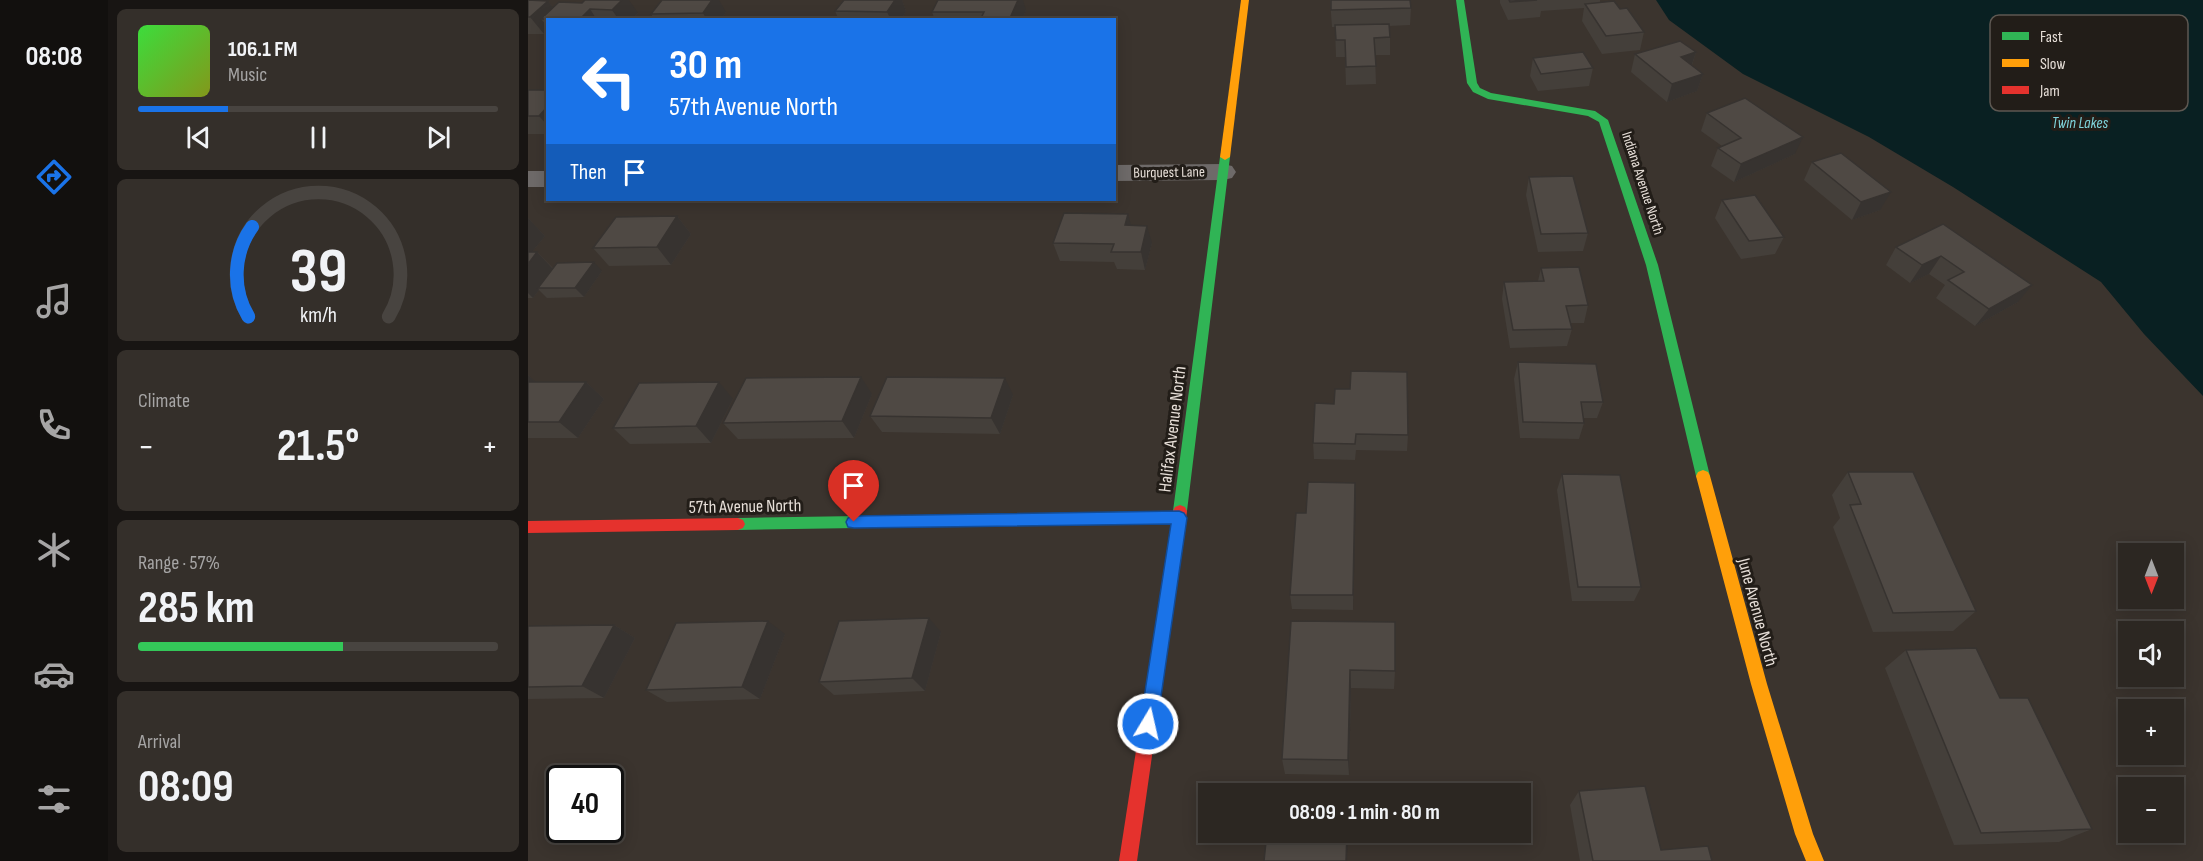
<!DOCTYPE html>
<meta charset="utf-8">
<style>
:root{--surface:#2c2722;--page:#342f2a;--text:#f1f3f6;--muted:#a6a5a5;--line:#484440;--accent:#1a73e8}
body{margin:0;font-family:"Sofia Sans Condensed",sans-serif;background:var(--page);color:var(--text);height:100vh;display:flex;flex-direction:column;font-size:22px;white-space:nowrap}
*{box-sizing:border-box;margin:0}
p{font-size:20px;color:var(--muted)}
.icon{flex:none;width:33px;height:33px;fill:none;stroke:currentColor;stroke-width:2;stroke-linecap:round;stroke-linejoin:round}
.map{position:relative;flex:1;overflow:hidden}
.sheet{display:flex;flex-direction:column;gap:9px;padding:9px;background:#181513;width:420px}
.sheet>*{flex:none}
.guide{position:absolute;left:18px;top:18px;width:570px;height:183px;border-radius:0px;box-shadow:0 3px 15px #0003,0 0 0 2px var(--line);background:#1a73e8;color:#fff;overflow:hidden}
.needle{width:39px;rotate:180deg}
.controls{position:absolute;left:1590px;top:543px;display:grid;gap:12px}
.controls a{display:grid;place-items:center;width:66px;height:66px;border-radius:0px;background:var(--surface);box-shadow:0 3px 15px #0003,0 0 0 2px var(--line);font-size:30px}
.speed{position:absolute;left:18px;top:765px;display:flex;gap:12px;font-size:30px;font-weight:700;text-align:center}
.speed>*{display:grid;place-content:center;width:78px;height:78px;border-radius:50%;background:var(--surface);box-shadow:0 3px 15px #0003,0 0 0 2px var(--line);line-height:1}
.speed .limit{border:3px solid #111;border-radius:9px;background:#fff;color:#111}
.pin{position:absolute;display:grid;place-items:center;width:51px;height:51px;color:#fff;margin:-62px -26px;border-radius:50% 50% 50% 0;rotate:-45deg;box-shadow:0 0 6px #0007}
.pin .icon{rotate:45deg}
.me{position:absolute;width:66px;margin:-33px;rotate:9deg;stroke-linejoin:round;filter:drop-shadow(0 0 4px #0008)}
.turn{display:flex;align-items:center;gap:21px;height:126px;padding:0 24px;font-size:27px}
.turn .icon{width:78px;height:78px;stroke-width:2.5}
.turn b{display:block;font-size:42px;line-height:51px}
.then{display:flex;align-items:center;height:57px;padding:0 24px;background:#0003;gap:12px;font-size:22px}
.big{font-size:45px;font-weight:700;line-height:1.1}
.sheet .widget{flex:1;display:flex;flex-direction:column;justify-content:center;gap:9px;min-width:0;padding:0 21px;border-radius:9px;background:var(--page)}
.sheet .dial{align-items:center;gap:0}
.dial svg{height:156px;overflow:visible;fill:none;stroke:var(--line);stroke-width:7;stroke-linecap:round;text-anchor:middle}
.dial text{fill:var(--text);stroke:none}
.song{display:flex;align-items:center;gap:18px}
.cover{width:72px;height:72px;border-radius:9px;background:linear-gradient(135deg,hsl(120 70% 55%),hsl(70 70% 35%))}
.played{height:6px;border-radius:3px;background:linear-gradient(90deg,var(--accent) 25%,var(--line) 25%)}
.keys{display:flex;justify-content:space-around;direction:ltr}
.heat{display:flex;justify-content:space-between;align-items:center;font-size:33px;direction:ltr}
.charge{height:9px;border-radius:4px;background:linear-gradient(90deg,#34c759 57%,var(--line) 0)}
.trip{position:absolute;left:670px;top:783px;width:333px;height:60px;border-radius:0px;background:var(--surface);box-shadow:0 3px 15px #0003,0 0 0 2px var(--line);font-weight:700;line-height:60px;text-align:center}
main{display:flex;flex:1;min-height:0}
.dock{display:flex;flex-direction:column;width:108px;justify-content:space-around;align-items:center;background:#12100e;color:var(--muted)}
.dock .icon{width:42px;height:42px}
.dock .current{color:var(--accent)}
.dock b{font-size:27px;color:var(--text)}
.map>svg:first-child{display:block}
</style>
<main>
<nav class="dock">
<b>08:08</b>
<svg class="icon current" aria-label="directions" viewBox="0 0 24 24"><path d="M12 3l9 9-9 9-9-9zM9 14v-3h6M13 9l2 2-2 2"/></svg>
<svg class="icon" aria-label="music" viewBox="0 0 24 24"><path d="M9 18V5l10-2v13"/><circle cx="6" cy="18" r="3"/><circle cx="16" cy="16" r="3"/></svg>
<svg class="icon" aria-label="phone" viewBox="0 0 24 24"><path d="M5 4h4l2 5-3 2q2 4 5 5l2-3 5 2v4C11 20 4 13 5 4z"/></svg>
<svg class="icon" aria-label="climate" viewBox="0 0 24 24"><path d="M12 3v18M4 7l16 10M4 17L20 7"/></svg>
<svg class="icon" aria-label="car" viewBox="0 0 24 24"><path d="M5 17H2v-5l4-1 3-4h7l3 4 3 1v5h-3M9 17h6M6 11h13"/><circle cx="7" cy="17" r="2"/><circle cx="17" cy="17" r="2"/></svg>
<svg class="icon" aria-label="filters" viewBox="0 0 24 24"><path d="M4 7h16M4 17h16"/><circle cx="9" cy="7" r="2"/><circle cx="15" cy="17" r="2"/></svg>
</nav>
<section class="sheet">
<div class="widget">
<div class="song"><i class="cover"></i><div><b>106.1 FM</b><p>Music</p></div></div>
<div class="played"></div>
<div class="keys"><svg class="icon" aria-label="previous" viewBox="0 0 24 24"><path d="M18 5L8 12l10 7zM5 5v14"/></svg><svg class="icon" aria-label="pause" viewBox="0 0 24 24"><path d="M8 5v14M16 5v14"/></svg><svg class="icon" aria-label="next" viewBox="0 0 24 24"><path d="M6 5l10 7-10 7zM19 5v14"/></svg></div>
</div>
<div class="widget dial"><svg viewBox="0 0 100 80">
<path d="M14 69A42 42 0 1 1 86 69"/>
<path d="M14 69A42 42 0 0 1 16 23" stroke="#1a73e8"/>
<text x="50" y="56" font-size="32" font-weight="700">39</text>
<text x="50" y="72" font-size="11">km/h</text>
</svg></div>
<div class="widget"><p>Climate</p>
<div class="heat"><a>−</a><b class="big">21.5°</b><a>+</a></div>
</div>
<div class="widget"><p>Range · 57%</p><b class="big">285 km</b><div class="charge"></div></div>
<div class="widget"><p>Arrival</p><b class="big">08:09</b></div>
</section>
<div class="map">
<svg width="1675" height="861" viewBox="0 0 1675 861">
<rect width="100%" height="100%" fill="#3b342e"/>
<polygon fill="#092022" points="1128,0 1675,0 1675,396 1616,334 1573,282 1425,187 1341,137 1215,74 1141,20"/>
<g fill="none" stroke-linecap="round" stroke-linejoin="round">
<g fill="#6e6a69" fill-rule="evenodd">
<polygon points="695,164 704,166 708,172 704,178 695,180 586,181 586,165"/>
<rect x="0" y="171" width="20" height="16"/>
</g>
<g fill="#30b455" fill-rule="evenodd">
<polygon points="928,0 936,0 949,83 952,88 963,93 1067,111 1080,120 1130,265 1182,476 1180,480 1175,482 1170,480 1168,476 1118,265 1071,122 1060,116 960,99 945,92 939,83"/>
<polygon points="697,154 702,157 659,511 656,521 651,523 210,530 205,528 203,524 205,520 210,518 645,511 692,157"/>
</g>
<g fill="#ff9f0a" fill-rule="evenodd">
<polygon points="713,0 721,0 702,157 697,160 692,157"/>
<polygon points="1175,470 1180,472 1182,476 1239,684 1285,834 1296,861 1278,861 1267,834 1223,684 1168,476 1170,472"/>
</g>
<g fill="#e5322d" fill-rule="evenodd">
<polygon points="652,505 657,507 659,511 609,861 591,861 645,511 647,507"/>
<polygon points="210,518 215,520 217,524 215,528 210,530 0,533 0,521"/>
</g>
</g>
<g fill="#443f3a">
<polygon points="0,0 20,1 25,8 31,2 110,13 103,20 20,20 20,30 16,34 0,34"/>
<polygon points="316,0 374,0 378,11 373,20 311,20 307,11"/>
<polygon points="802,0 883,8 882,25 861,26 862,37 862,55 847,55 848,84 818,85 817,57 808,57 807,27 804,27"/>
<polygon points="972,0 1072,0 1072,2 1092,9 1116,32 1112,50 1074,54 1054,21 1056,8 1013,11 1012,17 980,20 972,3"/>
<polygon points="498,10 494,20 407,20 404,12"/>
<polygon points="198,12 193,20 127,20 123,14"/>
<polygon points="1168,52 1164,65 1175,74 1169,91 1139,102 1103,72 1107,54"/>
<polygon points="1005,58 1065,68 1061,86 1010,91 1002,76"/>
<rect x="0" y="90" width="20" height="44"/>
<polygon points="1179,113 1267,154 1206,182 1183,166 1190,148 1194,146 1173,131"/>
<polygon points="1284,162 1352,210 1324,220 1276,180"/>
<polygon points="1001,177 1060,233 1055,251 1010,252 998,195"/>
<polygon points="1194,200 1256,237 1247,254 1213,259 1187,218"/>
<polygon points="149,216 163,234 143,265 81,266 65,248"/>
<polygon points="0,218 17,236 4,252 9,252 25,268 74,271 56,297 19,298 11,290 5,298 0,298"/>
<polygon points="1415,224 1490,302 1447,326 1408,298 1417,285 1401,274 1382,283 1358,265 1368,247"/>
<polygon points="603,225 624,243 617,270 589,269 586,262 532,261 525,243"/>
<polygon points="1013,268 1060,305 1056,323 1042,323 1044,329 1039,346 982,348 974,299 976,282 1010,281"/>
<polygon points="990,362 1075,402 1069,418 1055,418 1056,423 1051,439 992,438 986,379"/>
<polygon points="0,375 7,382 58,382 76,399 50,438 0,438"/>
<polygon points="822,389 880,435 879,451 828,450 827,460 786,459 785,443 806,404"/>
<polygon points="344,394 326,438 210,439 195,423"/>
<polygon points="485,395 472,434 354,432 342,416"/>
<polygon points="205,399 183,443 102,444 85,428"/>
<polygon points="1320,472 1448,611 1425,631 1345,632 1305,527 1312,518 1304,495"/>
<polygon points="1034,474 1113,587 1106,601 1044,601 1029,490"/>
<polygon points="827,483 825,610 764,609 762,595 778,513"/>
<polygon points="763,621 867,671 866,689 823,688 821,775 757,774 754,759"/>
<polygon points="86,625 107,638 76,698 0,699 0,626"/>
<polygon points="413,632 397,691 306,695 291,682"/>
<polygon points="257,634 232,699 139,702 118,690"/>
<polygon points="1378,650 1472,698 1564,829 1531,842 1426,845 1357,668"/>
<polygon points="1051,791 1133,850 1184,861 1052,861 1042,805"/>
</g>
<g fill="#373330">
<polygon points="94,0 101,0 110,13 103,20 91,20 84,10"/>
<polygon points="184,0 191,0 198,12 193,20 179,20 175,13"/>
<polygon points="367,0 374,0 378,11 373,20 363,20 359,12"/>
<polygon points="490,0 495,0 498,10 494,20 483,20 482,18"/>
<polygon points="20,1 33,18 13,19 20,27 20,30 16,34 2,17"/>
<polygon points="62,9 69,20 52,20"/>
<polygon points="1168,52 1162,70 1153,57"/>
<polygon points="1175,74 1169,91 1139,102 1144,84"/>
<polygon points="20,106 20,126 11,116"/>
<polygon points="1275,137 1267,154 1206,182 1213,164"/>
<polygon points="1363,192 1352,210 1324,220 1333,202"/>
<polygon points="600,214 605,232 597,225"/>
<polygon points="149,216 163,234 143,265 129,247"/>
<polygon points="0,218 17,236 0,257"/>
<polygon points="619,226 624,243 617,270 613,252"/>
<polygon points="9,252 26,270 10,288 11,290 5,298 0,293 0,264"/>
<polygon points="1413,256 1401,274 1382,283 1394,265"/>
<polygon points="66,262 74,271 56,297 47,288"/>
<polygon points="1504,285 1490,302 1447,326 1461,309"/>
<polygon points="0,375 15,389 0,391"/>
<polygon points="333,377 344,394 326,438 314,421"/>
<polygon points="477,378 485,395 472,434 463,418"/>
<polygon points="58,382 76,399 50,438 31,422"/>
<polygon points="191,382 205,399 183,443 168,426"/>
<polygon points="827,483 828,499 825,610 825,595"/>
<polygon points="401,618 413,632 397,691 384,678"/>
<polygon points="240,621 257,634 232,699 214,687"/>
<polygon points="86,625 107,638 76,698 54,686"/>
<polygon points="822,670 823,688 821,775 820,760"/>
<polygon points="819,832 820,832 819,861 818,861"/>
</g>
<g fill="#4f4944" stroke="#373330" stroke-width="1.5">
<polygon points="0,0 20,1 2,17 0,17"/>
<polygon points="57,0 94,0 84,10 62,9 52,19 13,19 31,2 54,3"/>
<polygon points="134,0 184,0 175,13 123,14"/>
<polygon points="316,0 367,0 359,12 307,11"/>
<polygon points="410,0 490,0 482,18 453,18 456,12 404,12"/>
<polygon points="803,0 882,0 883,8 803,10"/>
<polygon points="981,0 1009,0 982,2"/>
<polygon points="1086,1 1092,9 1099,8 1116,32 1078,36 1057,4"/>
<polygon points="861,24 862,37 846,38 848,66 818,67 817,40 808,40 807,25"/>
<polygon points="1152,41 1168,52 1153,57 1175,74 1144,84 1107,54"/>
<polygon points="1055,52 1065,68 1013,74 1005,58"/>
<polygon points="0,90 20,90 20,106 11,116 0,116"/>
<polygon points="1217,98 1275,137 1213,164 1190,148 1213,138 1179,113"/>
<polygon points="1313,153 1363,192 1333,202 1284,162"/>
<polygon points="1045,176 1060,233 1013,234 1001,177"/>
<polygon points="1227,195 1256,237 1221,241 1194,200"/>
<polygon points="536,213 600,214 597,225 619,226 613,252 583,252 586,244 525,243"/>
<polygon points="149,216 129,247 65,248 88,217"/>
<polygon points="1415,224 1504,285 1461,309 1420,280 1436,272 1413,256 1394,265 1368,247"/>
<polygon points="0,252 9,252 0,264"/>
<polygon points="66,262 47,288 10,288 29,263"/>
<polygon points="1051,267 1060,305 1038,306 1044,329 985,330 976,282 1016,281 1013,268"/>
<polygon points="990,362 1068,364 1075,402 1053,402 1056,423 995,422"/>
<polygon points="823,371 879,372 880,435 828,434 827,444 785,443 787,403 806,404 807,389 822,389"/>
<polygon points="333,377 314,421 195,423 218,378"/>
<polygon points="359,377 477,378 463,418 342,416"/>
<polygon points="0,382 58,382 31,422 0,422"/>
<polygon points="191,382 168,426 85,428 111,383"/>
<polygon points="1320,472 1385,472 1448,611 1365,613 1322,505 1333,504"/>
<polygon points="1034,474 1092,475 1113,587 1050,587"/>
<polygon points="780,482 827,483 825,595 762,595 768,513 778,513"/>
<polygon points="401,618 384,678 291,682 311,621"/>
<polygon points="240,621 214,687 118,690 148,623"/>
<polygon points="763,621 867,622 867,671 822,670 820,760 754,759"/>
<polygon points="86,625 54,686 0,687 0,626"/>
<polygon points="1448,648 1472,698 1500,698 1564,829 1453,833 1378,650"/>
<polygon points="1117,786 1133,850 1180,846 1184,861 1065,861 1051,791"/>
<polygon points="739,832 819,832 818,861 736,861"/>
</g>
<polygon fill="#1a73e8" stroke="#114b97" stroke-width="1.5" points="651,511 656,513 659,518 629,724 626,730 620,732 614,730 612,724 643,524 326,528 320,527 318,522 320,518 326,516"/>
<g text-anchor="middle" stroke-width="6" stroke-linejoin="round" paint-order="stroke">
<g font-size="15" fill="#e6ded7" stroke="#221d18">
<text transform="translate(641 172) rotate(-1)" y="5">Burquest Lane</text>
<text transform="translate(1115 183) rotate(72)" y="5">Indiana Avenue North</text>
</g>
<g font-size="16" font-style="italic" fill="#7fd4dc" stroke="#221d18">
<text x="1552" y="128">Twin Lakes</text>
</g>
<g font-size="18" fill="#e6ded7" stroke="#221d18">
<text transform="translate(644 429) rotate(-83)" y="6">Halifax Avenue North</text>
<text transform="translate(217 506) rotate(-1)" y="6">57th Avenue North</text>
<text transform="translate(1230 612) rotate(75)" y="6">June Avenue North</text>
</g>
</g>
<rect x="1462" y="15" width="198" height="96" rx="9" fill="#221d18" stroke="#5d5751" stroke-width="1.5"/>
<rect x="1474" y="32" width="27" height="8" fill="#30b455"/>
<rect x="1474" y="59" width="27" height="8" fill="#ff9f0a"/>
<rect x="1474" y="86" width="27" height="8" fill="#e5322d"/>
<g font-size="16" fill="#e6ded7">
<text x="1512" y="42">Fast</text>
<text x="1512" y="69">Slow</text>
<text x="1512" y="96">Jam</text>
</g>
</svg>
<div class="controls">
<a><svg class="needle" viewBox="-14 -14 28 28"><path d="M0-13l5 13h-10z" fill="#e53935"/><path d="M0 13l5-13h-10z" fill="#a6a5a5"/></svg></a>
<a><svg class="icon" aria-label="sound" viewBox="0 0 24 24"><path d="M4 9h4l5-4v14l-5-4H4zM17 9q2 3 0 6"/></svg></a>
<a>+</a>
<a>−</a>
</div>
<div class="speed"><div class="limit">40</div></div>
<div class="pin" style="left:326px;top:522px;background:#d93025"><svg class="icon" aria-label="arrive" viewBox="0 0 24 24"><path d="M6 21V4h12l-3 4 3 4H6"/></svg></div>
<svg class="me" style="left:620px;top:724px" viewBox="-20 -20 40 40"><circle r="17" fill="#1a73e8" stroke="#fff" stroke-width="3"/><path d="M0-11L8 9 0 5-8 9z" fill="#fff"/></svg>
<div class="trip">08:09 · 1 min · 80 m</div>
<div class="guide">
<div class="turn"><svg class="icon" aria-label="left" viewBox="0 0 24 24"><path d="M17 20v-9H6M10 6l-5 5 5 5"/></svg><div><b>30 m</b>57th Avenue North</div></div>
<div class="then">Then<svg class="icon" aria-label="arrive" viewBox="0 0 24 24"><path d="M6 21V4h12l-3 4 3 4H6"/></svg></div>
</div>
</div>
</main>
